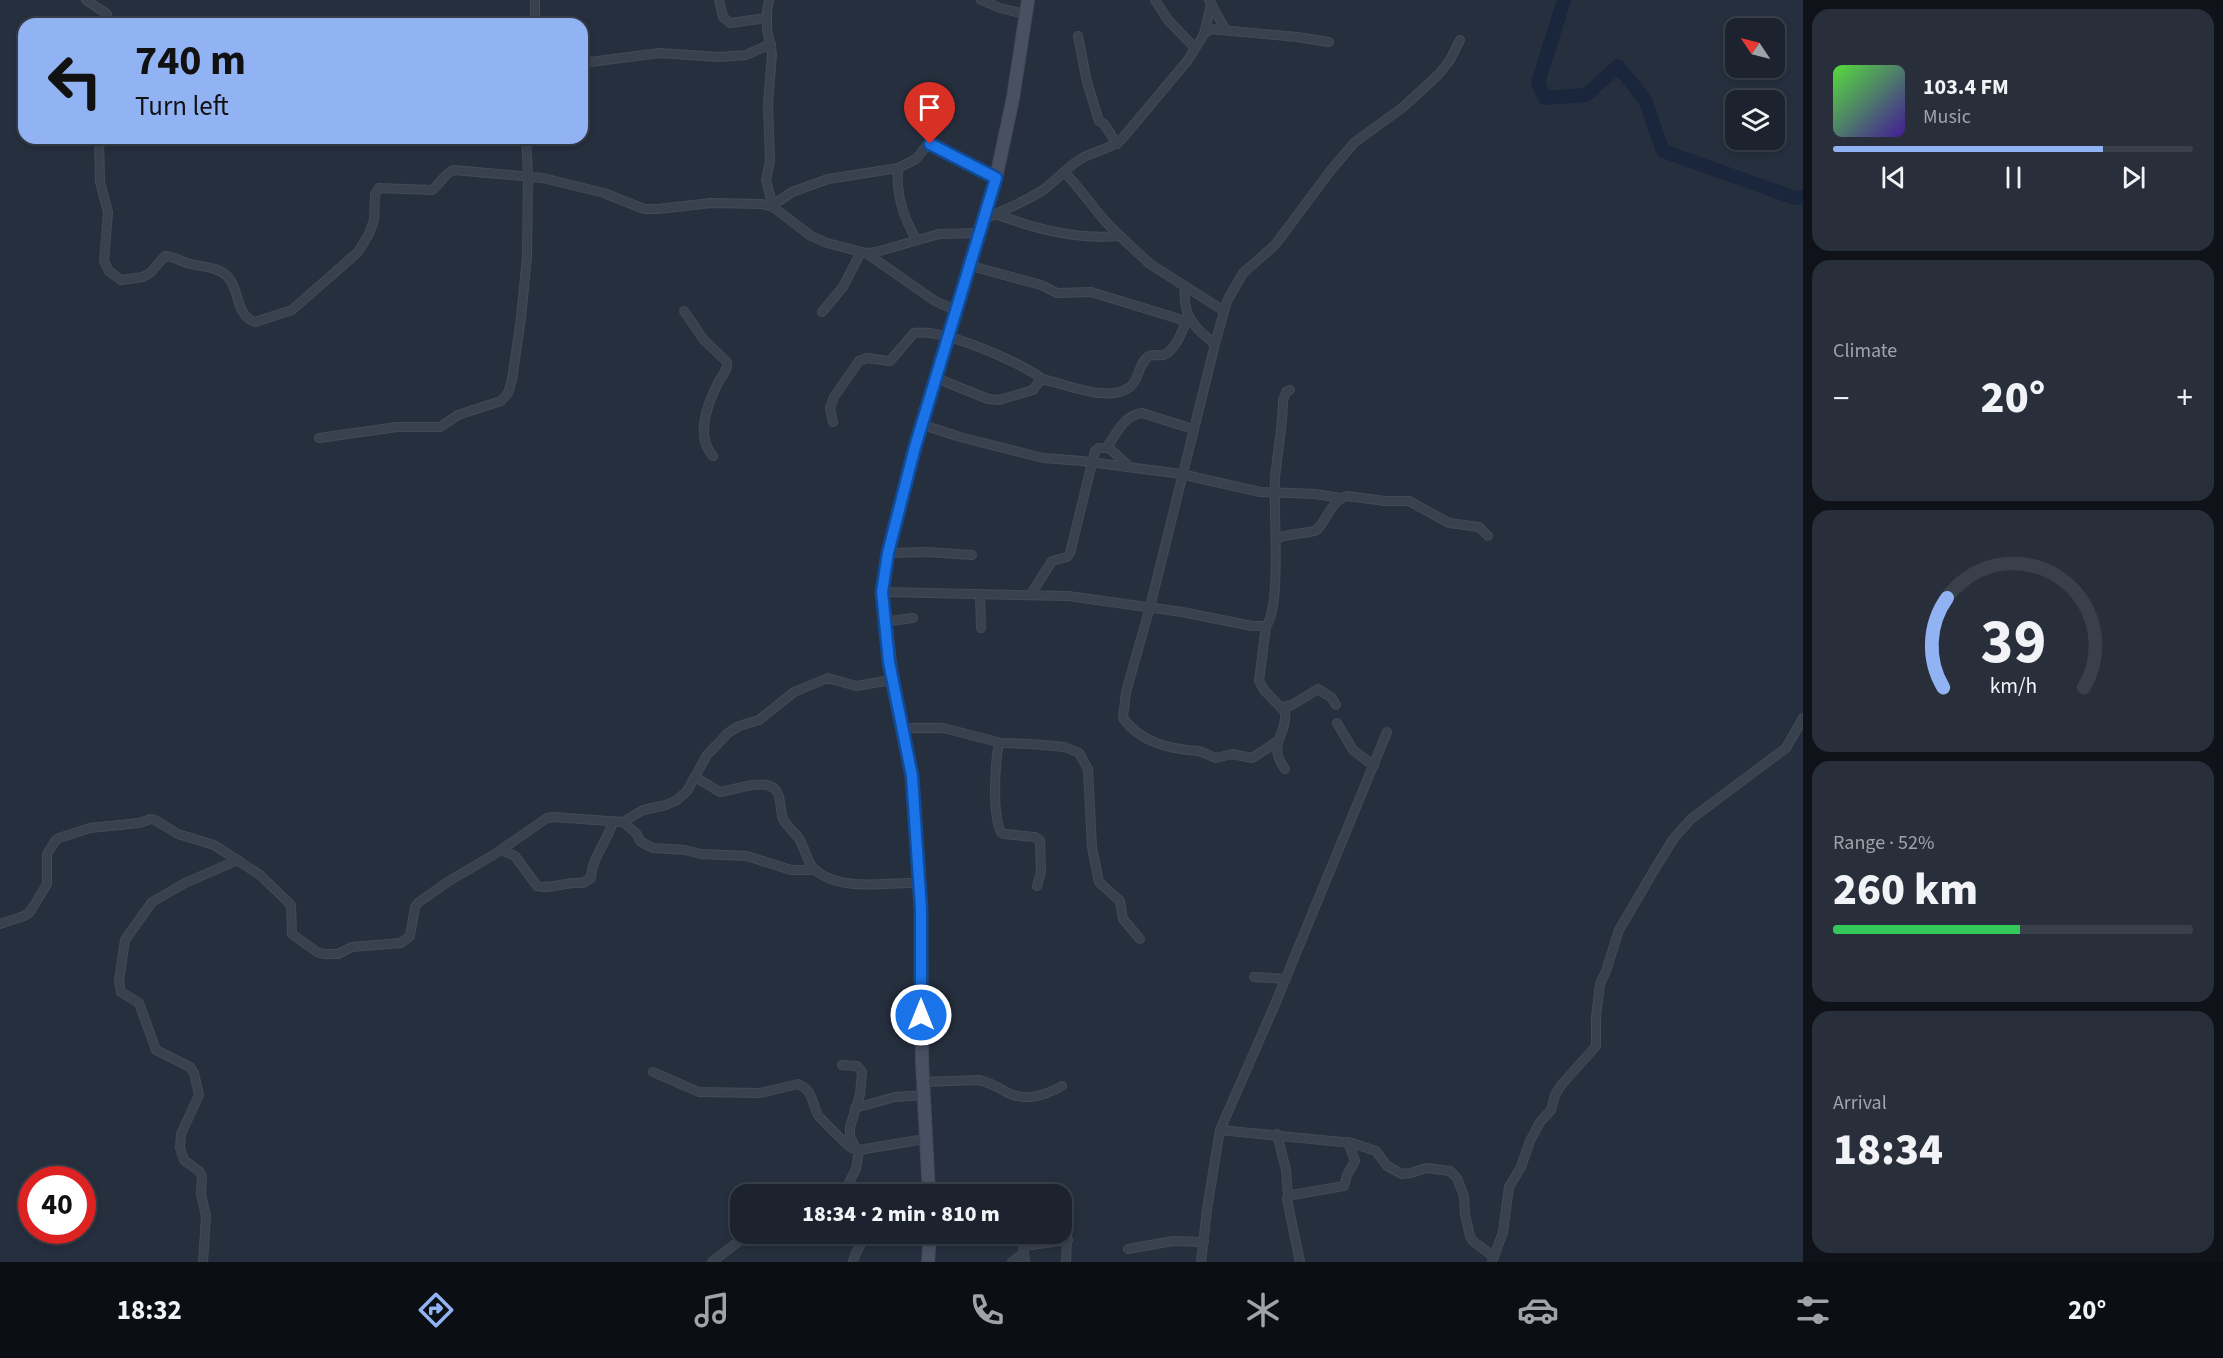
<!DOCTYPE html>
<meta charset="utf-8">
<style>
:root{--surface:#1c232e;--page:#292f3a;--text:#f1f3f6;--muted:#a0a4aa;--line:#3a404a;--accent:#91b3f3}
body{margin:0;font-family:"Source Sans 3",sans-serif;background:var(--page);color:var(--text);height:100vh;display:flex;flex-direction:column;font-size:22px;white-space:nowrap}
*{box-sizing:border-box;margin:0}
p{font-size:20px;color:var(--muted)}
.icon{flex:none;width:33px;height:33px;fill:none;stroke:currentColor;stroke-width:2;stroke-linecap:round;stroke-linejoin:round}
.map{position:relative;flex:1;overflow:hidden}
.drawer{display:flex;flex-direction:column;gap:9px;padding:9px;background:#0f1319;width:420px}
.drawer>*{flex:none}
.top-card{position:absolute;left:18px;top:18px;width:570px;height:126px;border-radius:18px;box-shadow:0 3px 9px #0003,0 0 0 2px var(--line);background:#91b3f3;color:#111;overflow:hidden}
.needle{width:39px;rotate:305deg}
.fabs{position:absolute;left:1725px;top:18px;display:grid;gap:12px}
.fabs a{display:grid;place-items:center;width:60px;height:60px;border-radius:12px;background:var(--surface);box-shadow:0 3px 9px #0003,0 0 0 2px var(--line);font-size:30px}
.speed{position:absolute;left:18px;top:1166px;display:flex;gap:12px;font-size:30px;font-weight:700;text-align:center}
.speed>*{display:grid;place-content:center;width:78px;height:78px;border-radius:50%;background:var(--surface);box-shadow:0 3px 9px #0003,0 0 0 2px var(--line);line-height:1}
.speed .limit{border:9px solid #d22;background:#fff;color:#111}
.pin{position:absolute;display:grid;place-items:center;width:51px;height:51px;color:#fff;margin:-62px -26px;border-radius:50% 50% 50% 0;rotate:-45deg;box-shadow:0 0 6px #0007}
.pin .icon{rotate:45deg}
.me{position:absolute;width:66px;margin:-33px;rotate:0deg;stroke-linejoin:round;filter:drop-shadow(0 0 4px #0008)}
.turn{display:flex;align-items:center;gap:21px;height:126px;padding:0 18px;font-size:27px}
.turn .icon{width:78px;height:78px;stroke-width:2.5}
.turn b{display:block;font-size:42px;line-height:51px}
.big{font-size:45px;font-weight:800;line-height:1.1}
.drawer .tile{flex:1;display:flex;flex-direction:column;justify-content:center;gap:9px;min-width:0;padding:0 21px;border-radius:18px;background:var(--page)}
.drawer .dial{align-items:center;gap:0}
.dial svg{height:156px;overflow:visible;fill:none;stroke:var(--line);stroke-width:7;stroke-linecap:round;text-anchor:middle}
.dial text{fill:var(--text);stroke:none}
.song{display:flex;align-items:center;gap:18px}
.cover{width:72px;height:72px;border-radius:9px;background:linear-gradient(135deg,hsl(110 70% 55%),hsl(260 70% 35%))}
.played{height:6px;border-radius:3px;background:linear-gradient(90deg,var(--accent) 75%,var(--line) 75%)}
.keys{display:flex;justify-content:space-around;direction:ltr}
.heat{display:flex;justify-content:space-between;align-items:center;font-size:33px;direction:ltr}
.charge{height:9px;border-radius:4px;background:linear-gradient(90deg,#34c759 52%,var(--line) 0)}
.trip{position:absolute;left:730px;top:1184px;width:342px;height:60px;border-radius:18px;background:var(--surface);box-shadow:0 3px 9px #0003,0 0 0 2px var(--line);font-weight:800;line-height:60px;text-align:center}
.tab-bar{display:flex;height:96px;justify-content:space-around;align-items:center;background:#0b0e12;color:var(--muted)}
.tab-bar .icon{width:42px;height:42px}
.tab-bar .on{color:var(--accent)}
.tab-bar b{font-size:27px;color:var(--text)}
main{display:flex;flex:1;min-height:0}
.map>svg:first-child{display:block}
</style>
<main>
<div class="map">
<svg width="1803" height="1262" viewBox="0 0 1803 1262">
<rect width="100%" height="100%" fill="#262f3e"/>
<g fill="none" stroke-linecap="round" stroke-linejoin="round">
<polyline stroke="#19263b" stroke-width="14" points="1564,0 1538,83 1545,98 1586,95 1618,66 1645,100 1663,151 1795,198 1803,197"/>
<defs>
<g id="street">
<polyline points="86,0 107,14 109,24"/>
<polyline points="719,0 723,17 730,23 767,18"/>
<polyline points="769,0 767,11 767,29 772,54 768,104 770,161 766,180 773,207"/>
<polyline points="981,0 1000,8 1025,14"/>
<polyline points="1155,0 1168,20 1194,47"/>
<polyline points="1209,0 1225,29"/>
<polyline points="535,24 535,0"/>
<polyline points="1204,34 1211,5"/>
<polyline points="1078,36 1087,82 1099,121 1104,124 1117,144"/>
<polyline points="582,63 660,53 719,57 746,55 771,44"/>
<path d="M99,138L100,182L108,212L104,261L109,271L121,280L143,277L151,272L165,256C173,256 180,261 187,263C200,267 217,266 227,276C241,290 234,314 255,322L292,310L358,252L369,234L374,220L375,194L379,188L432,190C440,185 444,173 454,170L543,178L604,193L644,209H658L711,203L762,204L773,207L811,236L827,243L866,253L876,252L939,234L979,233"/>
<path d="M898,168C896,194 903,218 917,240"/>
<path d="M1065,173C1080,188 1091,205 1105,221C1119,236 1135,250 1150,264L1224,311"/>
<polyline points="773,205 792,192 828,179 898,168 916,159 928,144 996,178"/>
<path d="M995,214C1037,229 1076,240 1120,236"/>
<path d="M984,219C1004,210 1025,202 1043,190C1056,181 1066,168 1079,160C1093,151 1109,150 1121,140L1188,60L1204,34L1210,29L1297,37L1329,42"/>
<polyline points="866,253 935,301 955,310"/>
<polyline points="971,266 1041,285 1057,293 1091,292 1186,321"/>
<path d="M1185,286C1182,315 1193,327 1215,344"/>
<path d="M684,311L704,340L727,362C728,371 722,375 718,383C707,405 695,436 713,456"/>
<polyline points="822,312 843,287 861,252"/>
<path d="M936,378L988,399L999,400L1033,390L1041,379C1065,383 1107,404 1130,387C1140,379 1138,363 1149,356C1153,354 1158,356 1163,355C1176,351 1183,329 1188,317"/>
<path d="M833,422L830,408L834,397L859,361L867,358L890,361L914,333C944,328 1019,362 1044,380"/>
<polyline points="923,425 960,437 1043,458 1082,461 1181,474 1260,492 1315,494 1341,498"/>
<polyline points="319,438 397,427 440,427 458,415 501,401 508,393 512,380 521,318 527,257 528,176 526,138"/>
<path d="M1107,447C1117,433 1123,416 1142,413L1193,429"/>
<path d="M1276,539C1290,532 1303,535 1317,530C1327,519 1332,500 1347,496L1385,501H1409L1449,523L1479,527L1488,536"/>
<polyline points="888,553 926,552 972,555"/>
<path d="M882,592L1068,596L1182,612L1252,626H1266C1282,607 1273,508 1275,479C1277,453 1283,427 1283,400L1286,392L1290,390"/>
<polyline points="1031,594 1052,561 1067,557 1070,553 1095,451 1099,448 1109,448 1130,467"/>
<polyline points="980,595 981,628"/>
<polyline points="884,622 913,618"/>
<path d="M1266,626L1259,681L1264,690L1285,712C1288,734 1266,744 1285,769"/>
<polyline points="1282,707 1292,705 1318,689 1332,698 1336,705"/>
<polyline points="1337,723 1353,750 1374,766"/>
<polyline points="903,728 943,728 1002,743 1031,744 1065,747 1079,753 1088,769 1092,847 1099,882 1120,901 1123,919 1140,939"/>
<path d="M1278,741L1252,758L1232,754L1216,758C1210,756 1204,752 1198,751C1170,749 1141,743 1123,718L1126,692L1150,607L1215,344L1227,301L1243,273L1275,245L1331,170L1355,142L1402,108L1438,75L1450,60L1460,40"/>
<path d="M999,743C995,762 992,816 1001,832L1004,834L1035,837L1040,840L1041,872L1037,886"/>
<path d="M695,777L720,792C734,790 757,781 770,786C783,791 779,809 783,819C787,826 793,831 798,837C810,856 804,869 831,879C857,889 891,882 918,883"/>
<polyline points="623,822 636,833 641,842 653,848 685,850 701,854 747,856 791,870 814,870"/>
<path d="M501,850L515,856L537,886C552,890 566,881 583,883L591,878C592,857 607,842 613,822"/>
<polyline points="0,924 24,916 30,912 47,884 47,854 55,841 59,838 90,828 139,823 151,819 155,820 178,834 214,845 260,875 291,905 292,934 317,952 324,954 338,954 352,947 401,943 410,936 415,907 419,902 449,881 495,854 547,818 553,817 623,822 643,810 666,805 677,800 687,791 707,755 728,733 739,726 759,720 794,692 828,678 856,686 892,680"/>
<polyline points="1254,977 1286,979"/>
<polyline points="842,1065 857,1066 862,1072 860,1095 850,1127 850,1136 856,1149"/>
<path d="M653,1072L699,1092L760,1093L798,1084C814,1091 811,1102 818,1115C819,1117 846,1144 849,1146C852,1149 855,1149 859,1150L925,1139"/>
<path d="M923,1082L979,1080C989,1082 997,1087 1006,1092C1025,1102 1044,1096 1062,1086"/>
<polyline points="855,1108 895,1097 925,1095"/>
<polyline points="1220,1130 1352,1143 1376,1151 1387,1166 1402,1174 1411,1173 1426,1168 1450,1171 1457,1178 1464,1196 1465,1214 1470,1236 1473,1241 1494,1257"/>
<polyline points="1277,1134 1286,1170 1288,1197"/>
<polyline points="843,1194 856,1169 859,1150"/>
<polyline points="1062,1206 1066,1211 1068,1217 1066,1262"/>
<polyline points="1022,1233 1025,1262"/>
<polyline points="1024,1246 1068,1240"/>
<polyline points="1128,1249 1173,1241 1204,1242"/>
<polyline points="203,1262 206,1216 201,1194 202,1176 199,1171 184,1160 180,1148 181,1134 199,1095 194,1073 190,1067 156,1050 139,1003 121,992 119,981 125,940 152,902 185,883 238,860"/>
<polyline points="712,1262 743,1238 779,1238 837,1233"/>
<path d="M853,1262C855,1251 863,1244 865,1233"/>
<polyline points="1012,1262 1024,1253"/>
<polyline points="1201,1262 1207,1209 1220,1130 1273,1009 1387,732"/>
<polyline points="1300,1262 1287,1199 1292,1195 1344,1186 1347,1175 1355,1161 1348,1142"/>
<polyline points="1492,1262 1503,1232 1509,1187 1521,1167 1530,1141 1540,1122 1551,1110 1555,1095 1562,1084 1596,1046 1596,1017 1600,984 1606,971 1619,930 1656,867 1674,838 1691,819 1786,748 1803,718"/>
</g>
<g id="secondary">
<polyline points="929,1194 922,1061 921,909 912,776 892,680 882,592 888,553 915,447 996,178 1013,98 1028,0"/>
<polyline points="928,1262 930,1233"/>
</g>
</defs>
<use href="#street" stroke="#434a57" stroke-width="10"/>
<use href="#secondary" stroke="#434a57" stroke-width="14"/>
<use href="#street" stroke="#3a414e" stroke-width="8"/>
<use href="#secondary" stroke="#485061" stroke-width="12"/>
</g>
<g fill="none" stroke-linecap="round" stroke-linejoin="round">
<defs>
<polyline id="route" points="921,1015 921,909 912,776 889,662 882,592 888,553 915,447 996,178 930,144"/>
</defs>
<use href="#route" stroke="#114b97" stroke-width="15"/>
<use href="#route" stroke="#1a73e8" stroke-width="10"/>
</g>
</svg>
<div class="fabs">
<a><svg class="needle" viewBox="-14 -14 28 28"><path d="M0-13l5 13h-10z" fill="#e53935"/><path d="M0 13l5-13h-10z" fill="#a0a4aa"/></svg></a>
<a><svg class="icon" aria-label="layers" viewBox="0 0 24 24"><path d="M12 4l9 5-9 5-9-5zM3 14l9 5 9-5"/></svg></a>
</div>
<div class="speed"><div class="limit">40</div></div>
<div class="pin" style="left:930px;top:144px;background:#d93025"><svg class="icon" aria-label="arrive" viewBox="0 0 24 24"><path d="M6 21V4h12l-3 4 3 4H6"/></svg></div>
<svg class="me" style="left:921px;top:1015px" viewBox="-20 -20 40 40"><circle r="17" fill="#1a73e8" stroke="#fff" stroke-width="3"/><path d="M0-11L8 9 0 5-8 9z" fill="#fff"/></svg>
<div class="trip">18:34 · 2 min · 810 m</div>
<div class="top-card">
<div class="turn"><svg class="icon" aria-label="left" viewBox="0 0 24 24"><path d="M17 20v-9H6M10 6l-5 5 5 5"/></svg><div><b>740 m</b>Turn left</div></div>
</div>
</div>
<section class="drawer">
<div class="tile">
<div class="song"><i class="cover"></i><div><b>103.4 FM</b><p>Music</p></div></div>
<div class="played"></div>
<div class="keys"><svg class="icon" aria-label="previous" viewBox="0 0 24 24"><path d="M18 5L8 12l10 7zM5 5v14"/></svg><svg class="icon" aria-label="pause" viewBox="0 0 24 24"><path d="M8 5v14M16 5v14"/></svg><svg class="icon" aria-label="next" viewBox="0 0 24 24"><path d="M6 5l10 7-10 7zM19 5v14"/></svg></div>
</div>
<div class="tile"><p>Climate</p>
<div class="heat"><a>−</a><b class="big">20°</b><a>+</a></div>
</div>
<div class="tile dial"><svg viewBox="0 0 100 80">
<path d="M14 69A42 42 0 1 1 86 69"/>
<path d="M14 69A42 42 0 0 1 16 23" stroke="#91b3f3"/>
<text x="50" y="56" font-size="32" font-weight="700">39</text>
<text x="50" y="72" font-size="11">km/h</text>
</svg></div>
<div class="tile"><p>Range · 52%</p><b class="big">260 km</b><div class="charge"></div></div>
<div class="tile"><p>Arrival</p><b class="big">18:34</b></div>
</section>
</main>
<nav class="tab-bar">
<b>18:32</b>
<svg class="icon on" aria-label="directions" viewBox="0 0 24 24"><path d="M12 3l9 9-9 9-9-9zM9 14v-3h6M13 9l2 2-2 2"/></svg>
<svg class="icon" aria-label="music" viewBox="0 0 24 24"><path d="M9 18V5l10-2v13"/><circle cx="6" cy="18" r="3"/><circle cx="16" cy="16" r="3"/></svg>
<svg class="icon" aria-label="phone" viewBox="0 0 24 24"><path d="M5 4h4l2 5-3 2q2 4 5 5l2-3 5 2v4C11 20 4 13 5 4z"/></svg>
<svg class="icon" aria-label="climate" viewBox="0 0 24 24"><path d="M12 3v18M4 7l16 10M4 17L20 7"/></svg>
<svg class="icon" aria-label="car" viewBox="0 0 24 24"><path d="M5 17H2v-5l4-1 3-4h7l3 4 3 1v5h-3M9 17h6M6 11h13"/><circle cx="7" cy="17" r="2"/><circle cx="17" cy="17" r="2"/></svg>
<svg class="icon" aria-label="filters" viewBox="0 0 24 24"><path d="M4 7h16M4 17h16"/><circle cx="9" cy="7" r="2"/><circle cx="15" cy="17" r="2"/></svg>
<b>20°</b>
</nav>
